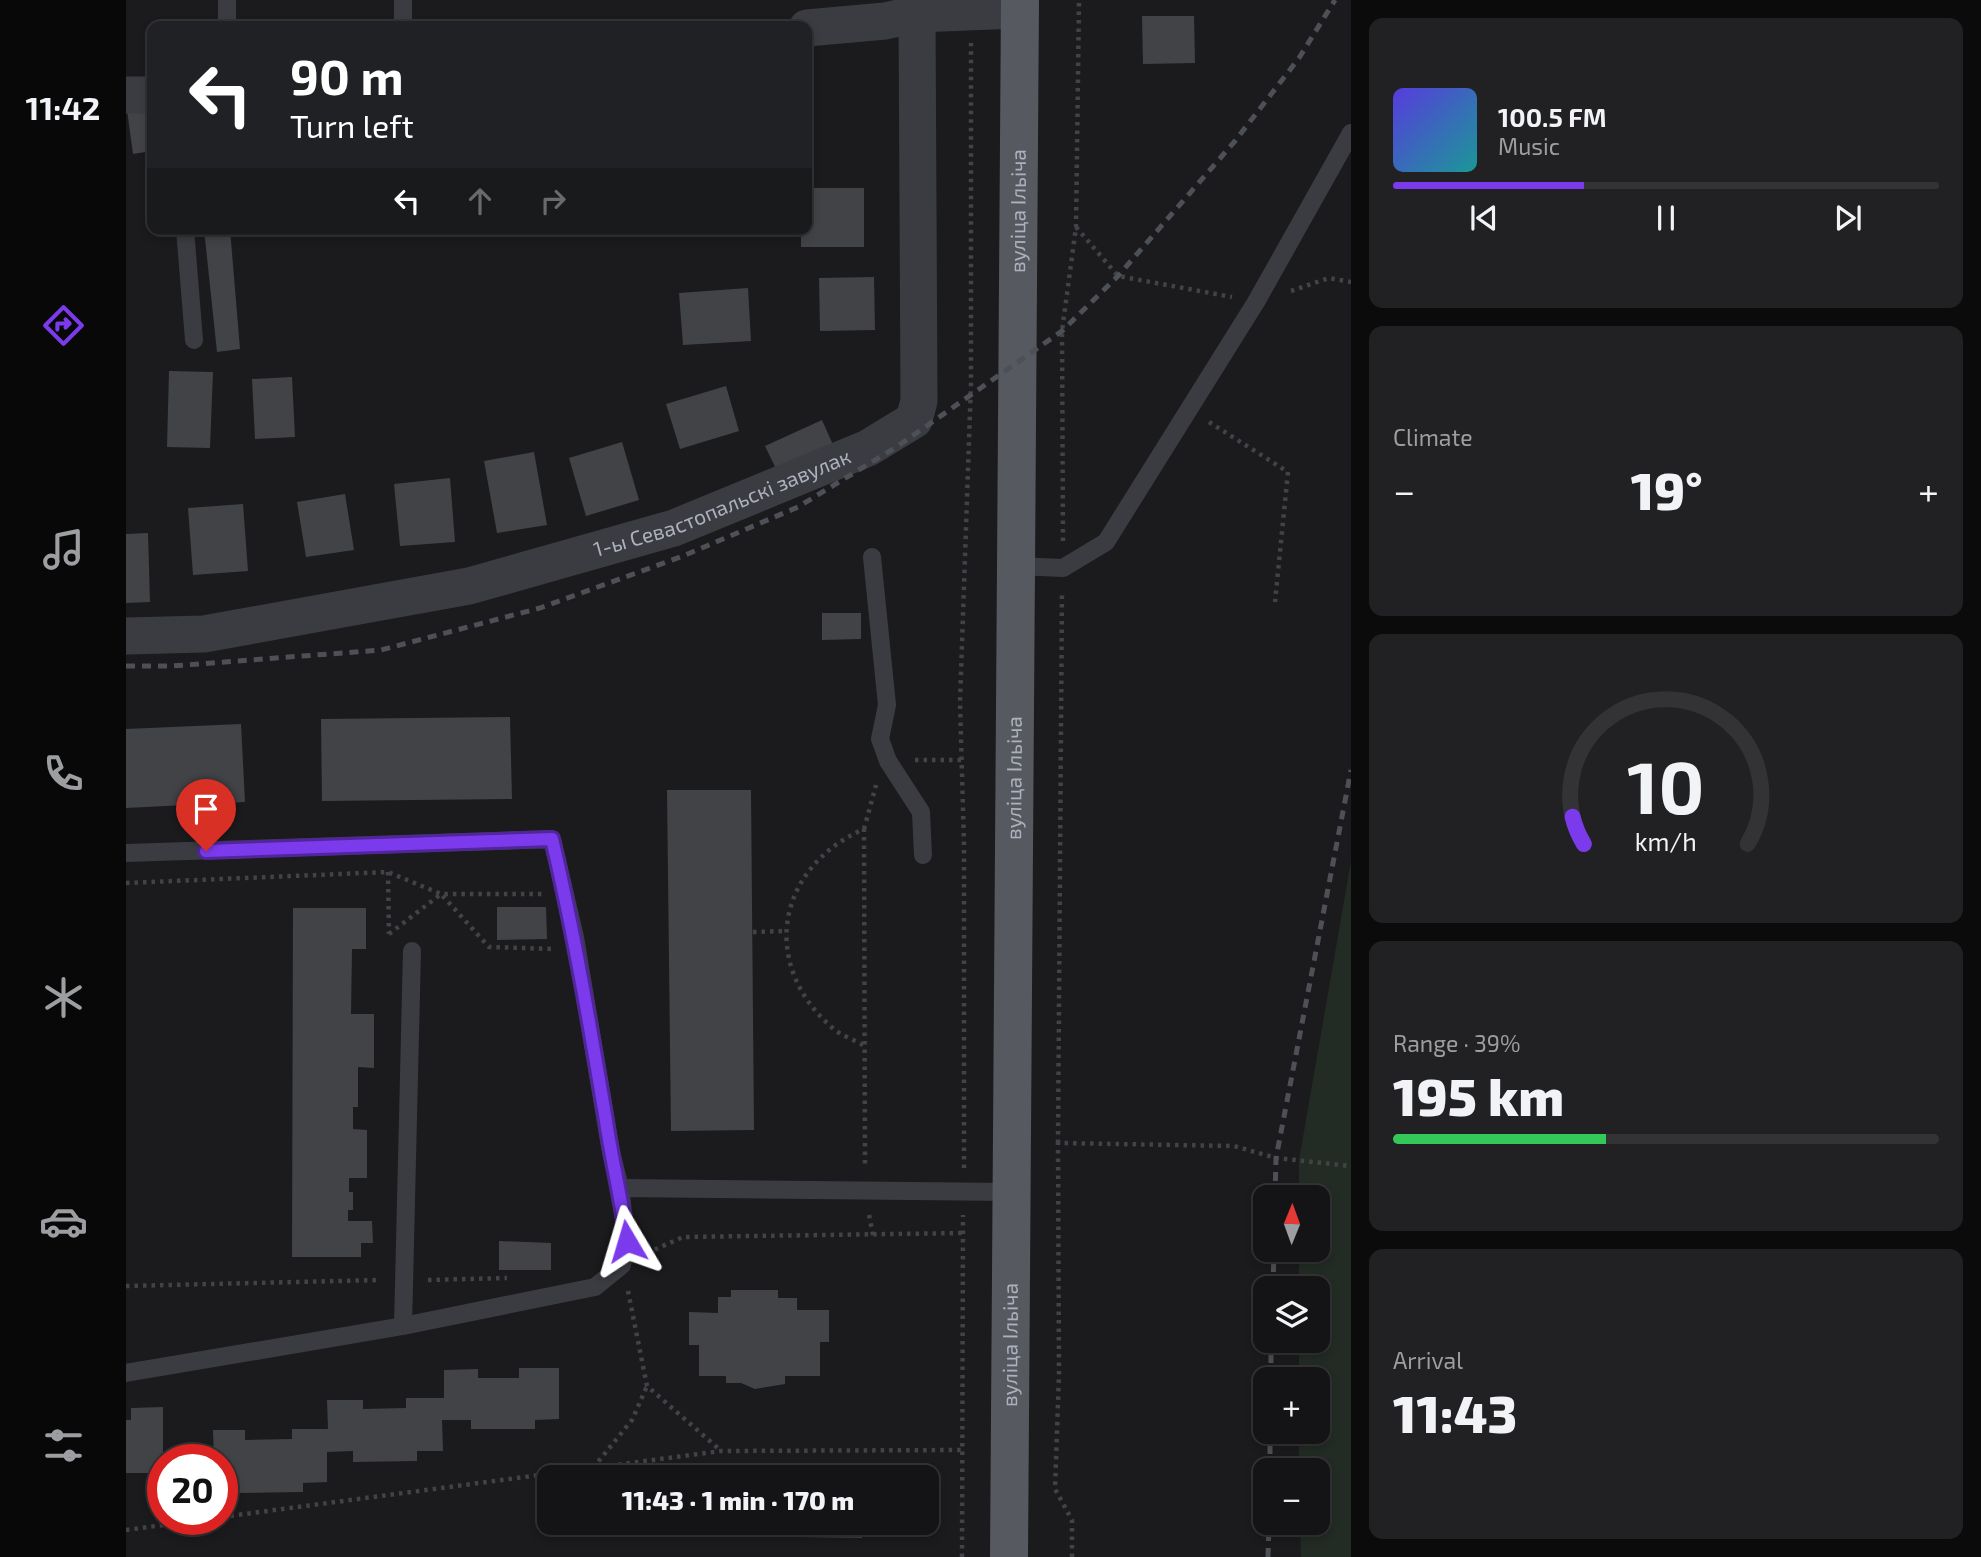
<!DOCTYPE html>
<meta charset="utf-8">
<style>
:root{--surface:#141416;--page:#212123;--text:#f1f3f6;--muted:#9d9ea1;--line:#333335;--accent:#7c3aed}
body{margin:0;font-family:"Exo 2",sans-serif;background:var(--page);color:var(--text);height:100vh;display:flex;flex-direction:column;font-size:26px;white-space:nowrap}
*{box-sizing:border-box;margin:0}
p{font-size:23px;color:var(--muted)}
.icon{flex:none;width:38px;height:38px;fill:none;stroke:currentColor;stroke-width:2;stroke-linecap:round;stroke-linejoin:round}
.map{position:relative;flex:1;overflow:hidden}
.side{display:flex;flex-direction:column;gap:18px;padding:18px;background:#0b0b0c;width:630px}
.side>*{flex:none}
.hud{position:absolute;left:21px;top:21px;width:665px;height:214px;border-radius:14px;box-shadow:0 4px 10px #0003,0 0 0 2px var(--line);background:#202124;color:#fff;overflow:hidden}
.needle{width:46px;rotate:1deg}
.controls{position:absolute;left:1127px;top:1185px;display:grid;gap:14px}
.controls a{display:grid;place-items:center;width:77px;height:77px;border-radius:14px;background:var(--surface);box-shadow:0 4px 10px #0003,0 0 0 2px var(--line);font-size:35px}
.speed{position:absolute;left:21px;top:1444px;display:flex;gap:14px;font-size:35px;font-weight:700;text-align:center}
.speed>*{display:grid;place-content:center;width:91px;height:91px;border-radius:50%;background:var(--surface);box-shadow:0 4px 10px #0003,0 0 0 2px var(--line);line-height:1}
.speed .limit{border:10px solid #d22;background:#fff;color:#111}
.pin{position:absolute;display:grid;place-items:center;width:60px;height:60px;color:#fff;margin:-72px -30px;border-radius:50% 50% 50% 0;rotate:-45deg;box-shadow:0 0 7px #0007}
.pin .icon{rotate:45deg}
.me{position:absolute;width:77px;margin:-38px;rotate:353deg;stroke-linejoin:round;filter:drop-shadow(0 0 5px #0008)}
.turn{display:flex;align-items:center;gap:24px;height:147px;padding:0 28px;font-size:32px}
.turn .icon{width:91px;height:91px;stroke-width:2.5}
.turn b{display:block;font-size:49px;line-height:60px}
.lanes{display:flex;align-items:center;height:66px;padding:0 28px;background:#0003;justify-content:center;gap:35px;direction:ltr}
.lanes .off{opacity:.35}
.big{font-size:52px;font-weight:800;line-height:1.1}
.side .widget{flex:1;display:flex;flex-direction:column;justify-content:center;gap:10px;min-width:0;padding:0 24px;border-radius:14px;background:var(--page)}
.side .dial{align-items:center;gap:0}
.dial svg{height:182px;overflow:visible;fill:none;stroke:var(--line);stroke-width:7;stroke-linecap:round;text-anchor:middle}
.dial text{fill:var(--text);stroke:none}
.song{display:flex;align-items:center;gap:21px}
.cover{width:84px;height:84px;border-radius:10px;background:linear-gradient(135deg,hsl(250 70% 55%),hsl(180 70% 35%))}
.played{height:7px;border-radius:4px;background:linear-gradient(90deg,var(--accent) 35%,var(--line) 35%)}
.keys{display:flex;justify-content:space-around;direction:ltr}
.heat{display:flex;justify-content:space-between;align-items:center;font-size:38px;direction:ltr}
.charge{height:10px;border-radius:5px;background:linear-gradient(90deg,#34c759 39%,var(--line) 0)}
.trip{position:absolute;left:411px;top:1465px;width:402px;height:70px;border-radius:14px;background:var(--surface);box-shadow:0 4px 10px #0003,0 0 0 2px var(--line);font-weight:800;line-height:70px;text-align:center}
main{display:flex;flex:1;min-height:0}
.menu{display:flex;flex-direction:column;width:126px;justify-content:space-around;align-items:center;background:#080809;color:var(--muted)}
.menu .icon{width:49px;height:49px}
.menu .active{color:var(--accent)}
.menu b{font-size:32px;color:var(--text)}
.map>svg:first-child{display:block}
</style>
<main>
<nav class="menu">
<b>11:42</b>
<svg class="icon active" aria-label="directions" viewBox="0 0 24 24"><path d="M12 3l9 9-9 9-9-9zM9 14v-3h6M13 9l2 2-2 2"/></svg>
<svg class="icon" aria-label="music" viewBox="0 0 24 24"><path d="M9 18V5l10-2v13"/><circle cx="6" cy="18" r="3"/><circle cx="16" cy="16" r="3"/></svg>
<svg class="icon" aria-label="phone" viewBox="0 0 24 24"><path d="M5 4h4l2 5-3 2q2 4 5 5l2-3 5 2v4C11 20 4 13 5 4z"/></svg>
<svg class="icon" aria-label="climate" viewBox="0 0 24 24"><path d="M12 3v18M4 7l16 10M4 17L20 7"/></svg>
<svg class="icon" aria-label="car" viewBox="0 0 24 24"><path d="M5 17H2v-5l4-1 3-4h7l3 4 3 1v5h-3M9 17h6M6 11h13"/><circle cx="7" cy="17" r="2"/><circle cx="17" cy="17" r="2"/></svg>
<svg class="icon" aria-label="filters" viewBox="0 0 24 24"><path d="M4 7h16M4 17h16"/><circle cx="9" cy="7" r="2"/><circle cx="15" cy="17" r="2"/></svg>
</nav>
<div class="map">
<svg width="1225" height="1557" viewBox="0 0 1225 1557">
<rect width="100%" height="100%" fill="#1b1b1d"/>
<polygon fill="#222b24" points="1225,861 1225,1557 1175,1557 1174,1523 1192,1522 1192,1470 1173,1470 1173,1432 1192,1432 1192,1379 1173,1379 1173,1341 1192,1340 1192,1288 1173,1288 1173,1250 1192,1250 1192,1197 1173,1197 1173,1160"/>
<g fill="#424347">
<polygon points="1016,16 1068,16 1069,63 1017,64"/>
<polygon points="26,107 26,151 7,154 1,110"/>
<polygon points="681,188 738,188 738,247 675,247 675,229 681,229"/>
<polygon points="78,229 104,229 114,349 91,352"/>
<polygon points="748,277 749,330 694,331 693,278"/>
<polygon points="622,288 625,341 557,345 553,293"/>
<polygon points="43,371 87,372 84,448 41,447"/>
<polygon points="166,377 169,437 129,439 126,379"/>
<polygon points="600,386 613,431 554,449 540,404"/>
<polygon points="696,420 708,447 652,473 639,446"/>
<polygon points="496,442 513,500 460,516 443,458"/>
<polygon points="408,452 421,525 371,533 358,461"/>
<polygon points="324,478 329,542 274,546 268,484"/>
<polygon points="219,494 228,550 180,557 171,502"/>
<polygon points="117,504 122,571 67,575 62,508"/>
<polygon points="22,533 24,602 0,603 0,534"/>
<polygon points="696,613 735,613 735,639 696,640"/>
<polygon points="384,717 386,799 196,801 195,719"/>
<polygon points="115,724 119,802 0,808 0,729"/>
<polygon points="541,790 625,790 628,1130 545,1131"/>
<polygon points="371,907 420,907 421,939 371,940"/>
<polygon points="167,908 240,908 240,949 226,949 225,1014 248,1014 248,1068 232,1067 232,1107 227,1107 227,1129 241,1130 241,1178 223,1178 223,1192 227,1192 227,1210 222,1210 222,1221 246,1221 247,1243 235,1243 235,1257 166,1257"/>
<polygon points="373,1241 425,1243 425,1270 373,1270"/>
<polygon points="605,1290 652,1290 652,1298 671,1298 671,1310 703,1310 703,1342 694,1342 694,1376 659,1376 659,1384 629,1389 615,1383 600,1383 600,1376 573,1376 573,1345 563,1345 563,1312 592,1313 592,1297 605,1297"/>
<polygon points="393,1368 433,1368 433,1419 409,1420 409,1429 345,1429 345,1420 316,1420 317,1451 291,1451 291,1461 227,1462 227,1451 201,1452 201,1482 177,1483 177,1492 111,1493 111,1482 96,1482 96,1460 88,1460 87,1430 119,1430 119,1440 166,1439 166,1429 202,1429 201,1400 237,1400 237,1409 280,1408 280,1398 318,1398 318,1370 352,1369 352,1378 393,1378"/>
<polygon points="37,1407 37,1473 0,1473 0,1420 5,1420 5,1408"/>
<rect x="691" y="1468" width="39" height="9"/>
<polygon points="673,1522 736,1522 736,1538 673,1537"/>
</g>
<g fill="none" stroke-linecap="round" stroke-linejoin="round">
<g stroke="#414349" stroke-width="4.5" stroke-dasharray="3.5 5" stroke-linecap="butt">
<polyline points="950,227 992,276 1106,297"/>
<polyline points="1165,291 1203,278 1225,282"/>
<polyline points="1083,422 1162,472 1149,602"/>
<polyline points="937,541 936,331 950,227 953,0"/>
<polyline points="789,760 837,760"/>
<polyline points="738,829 750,785"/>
<polyline points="262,872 263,934"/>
<polyline points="0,883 262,872 315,894 417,894"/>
<polyline points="627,932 659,931"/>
<polyline points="263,934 315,894 363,947 428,949"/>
<path d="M737,1045C728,1040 717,1036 709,1030C633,967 649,868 738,829L739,1168"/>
<polyline points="932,1143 936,591"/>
<polyline points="838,1168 838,845 834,702 845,383 845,43"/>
<polyline points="743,1215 747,1235"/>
<polyline points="521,1253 557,1237 837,1233"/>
<polyline points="302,1280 381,1278"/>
<polyline points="0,1286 255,1280"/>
<polyline points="502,1291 521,1386 594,1450"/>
<polyline points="467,1468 506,1420 521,1386"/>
<polyline points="96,1517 595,1451 837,1450"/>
<polyline points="0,1530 82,1519"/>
<polyline points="836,1557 837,1215"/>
<polyline points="946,1557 946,1520 929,1489 933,1374 932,1143 1108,1146 1150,1158 1225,1166"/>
</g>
<g stroke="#3b3c42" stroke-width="18">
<polyline points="101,26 101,0"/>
<polyline points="277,26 277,0"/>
<polyline points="59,229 68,340"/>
<polyline points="746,557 761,705 754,739 762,761 795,812 797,855"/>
<polyline points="890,566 937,568 980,542 1130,302 1225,133"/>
<polyline points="0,853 426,839 449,937 485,1152 494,1188"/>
<polyline points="277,1326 286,951"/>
<polyline points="0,1373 277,1326 469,1287 496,1265 501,1241 494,1188 884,1192"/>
</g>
<g stroke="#3b3c42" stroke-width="37">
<polyline points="681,28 759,21 791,14 894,10"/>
<polyline points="0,95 26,95"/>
<path id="s1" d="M0,636L78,634L343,586L548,528L742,448L788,420L793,401L791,14"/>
</g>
<path stroke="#575961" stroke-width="38" id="s2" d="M883,1557L894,0"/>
<g stroke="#4e5057" stroke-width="5" stroke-dasharray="9 7" stroke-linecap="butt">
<polyline points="0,666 46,666 255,650 414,608 557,556 672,507 772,446 936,331 992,276 1109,141 1173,58 1209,0"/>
<polyline points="1149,1197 1150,1158 1225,770"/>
<polyline points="1147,1288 1148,1250"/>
<polyline points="1145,1379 1145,1340"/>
<polyline points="1144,1470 1144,1432"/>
<polyline points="1142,1557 1143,1522"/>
</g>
</g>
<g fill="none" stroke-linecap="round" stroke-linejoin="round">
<defs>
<path id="route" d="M80,851L426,839C448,932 464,1026 480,1121C486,1162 496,1201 501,1241"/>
</defs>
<use href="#route" stroke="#51269a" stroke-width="18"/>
<use href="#route" stroke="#7c3aed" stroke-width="12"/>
</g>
<g text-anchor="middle" stroke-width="7" stroke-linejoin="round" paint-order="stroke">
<g font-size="21" fill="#adb1bd" stroke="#161518">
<text dy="7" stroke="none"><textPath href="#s2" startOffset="1346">вуліца Ільіча</textPath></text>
<text dy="7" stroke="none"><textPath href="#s1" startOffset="614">1-ы Севастопальскі завулак</textPath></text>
<text dy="7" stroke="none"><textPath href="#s2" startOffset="779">вуліца Ільіча</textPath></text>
<text dy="7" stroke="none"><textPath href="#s2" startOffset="212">вуліца Ільіча</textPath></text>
</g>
</g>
</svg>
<div class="controls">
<a><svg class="needle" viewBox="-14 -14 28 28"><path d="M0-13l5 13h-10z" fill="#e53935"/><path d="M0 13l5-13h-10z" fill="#9d9ea1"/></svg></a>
<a><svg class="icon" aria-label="layers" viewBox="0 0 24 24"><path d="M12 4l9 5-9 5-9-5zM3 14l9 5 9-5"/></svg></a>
<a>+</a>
<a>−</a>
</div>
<div class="speed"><div class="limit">20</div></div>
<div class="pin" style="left:80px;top:851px;background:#d93025"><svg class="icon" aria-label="arrive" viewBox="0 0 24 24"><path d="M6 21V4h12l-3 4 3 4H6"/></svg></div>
<svg class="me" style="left:501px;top:1241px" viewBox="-20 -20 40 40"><path d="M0-17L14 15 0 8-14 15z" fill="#7c3aed" stroke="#fff" stroke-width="4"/></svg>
<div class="trip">11:43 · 1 min · 170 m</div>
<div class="hud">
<div class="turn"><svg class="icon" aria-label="left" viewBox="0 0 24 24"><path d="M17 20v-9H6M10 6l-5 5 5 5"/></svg><div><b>90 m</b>Turn left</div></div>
<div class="lanes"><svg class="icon" aria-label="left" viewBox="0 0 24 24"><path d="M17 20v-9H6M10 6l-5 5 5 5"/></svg><svg class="icon off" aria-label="ahead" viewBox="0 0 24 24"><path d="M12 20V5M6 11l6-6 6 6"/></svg><svg class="icon off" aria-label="right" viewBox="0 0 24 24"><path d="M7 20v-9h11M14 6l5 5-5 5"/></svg></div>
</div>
</div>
<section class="side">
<div class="widget">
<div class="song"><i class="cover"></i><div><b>100.5 FM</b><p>Music</p></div></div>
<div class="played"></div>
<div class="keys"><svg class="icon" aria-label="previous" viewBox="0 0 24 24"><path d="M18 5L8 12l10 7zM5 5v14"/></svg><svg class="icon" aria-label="pause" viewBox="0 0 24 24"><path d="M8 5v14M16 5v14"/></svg><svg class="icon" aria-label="next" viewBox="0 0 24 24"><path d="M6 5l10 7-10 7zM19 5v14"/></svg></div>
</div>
<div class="widget"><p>Climate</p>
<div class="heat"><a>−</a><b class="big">19°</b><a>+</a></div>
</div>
<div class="widget dial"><svg viewBox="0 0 100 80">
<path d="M14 69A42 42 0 1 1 86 69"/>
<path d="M14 69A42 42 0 0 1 9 57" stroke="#7c3aed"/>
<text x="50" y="56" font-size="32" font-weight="700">10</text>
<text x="50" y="72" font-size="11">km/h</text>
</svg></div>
<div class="widget"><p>Range · 39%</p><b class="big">195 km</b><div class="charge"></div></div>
<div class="widget"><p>Arrival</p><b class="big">11:43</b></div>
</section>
</main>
